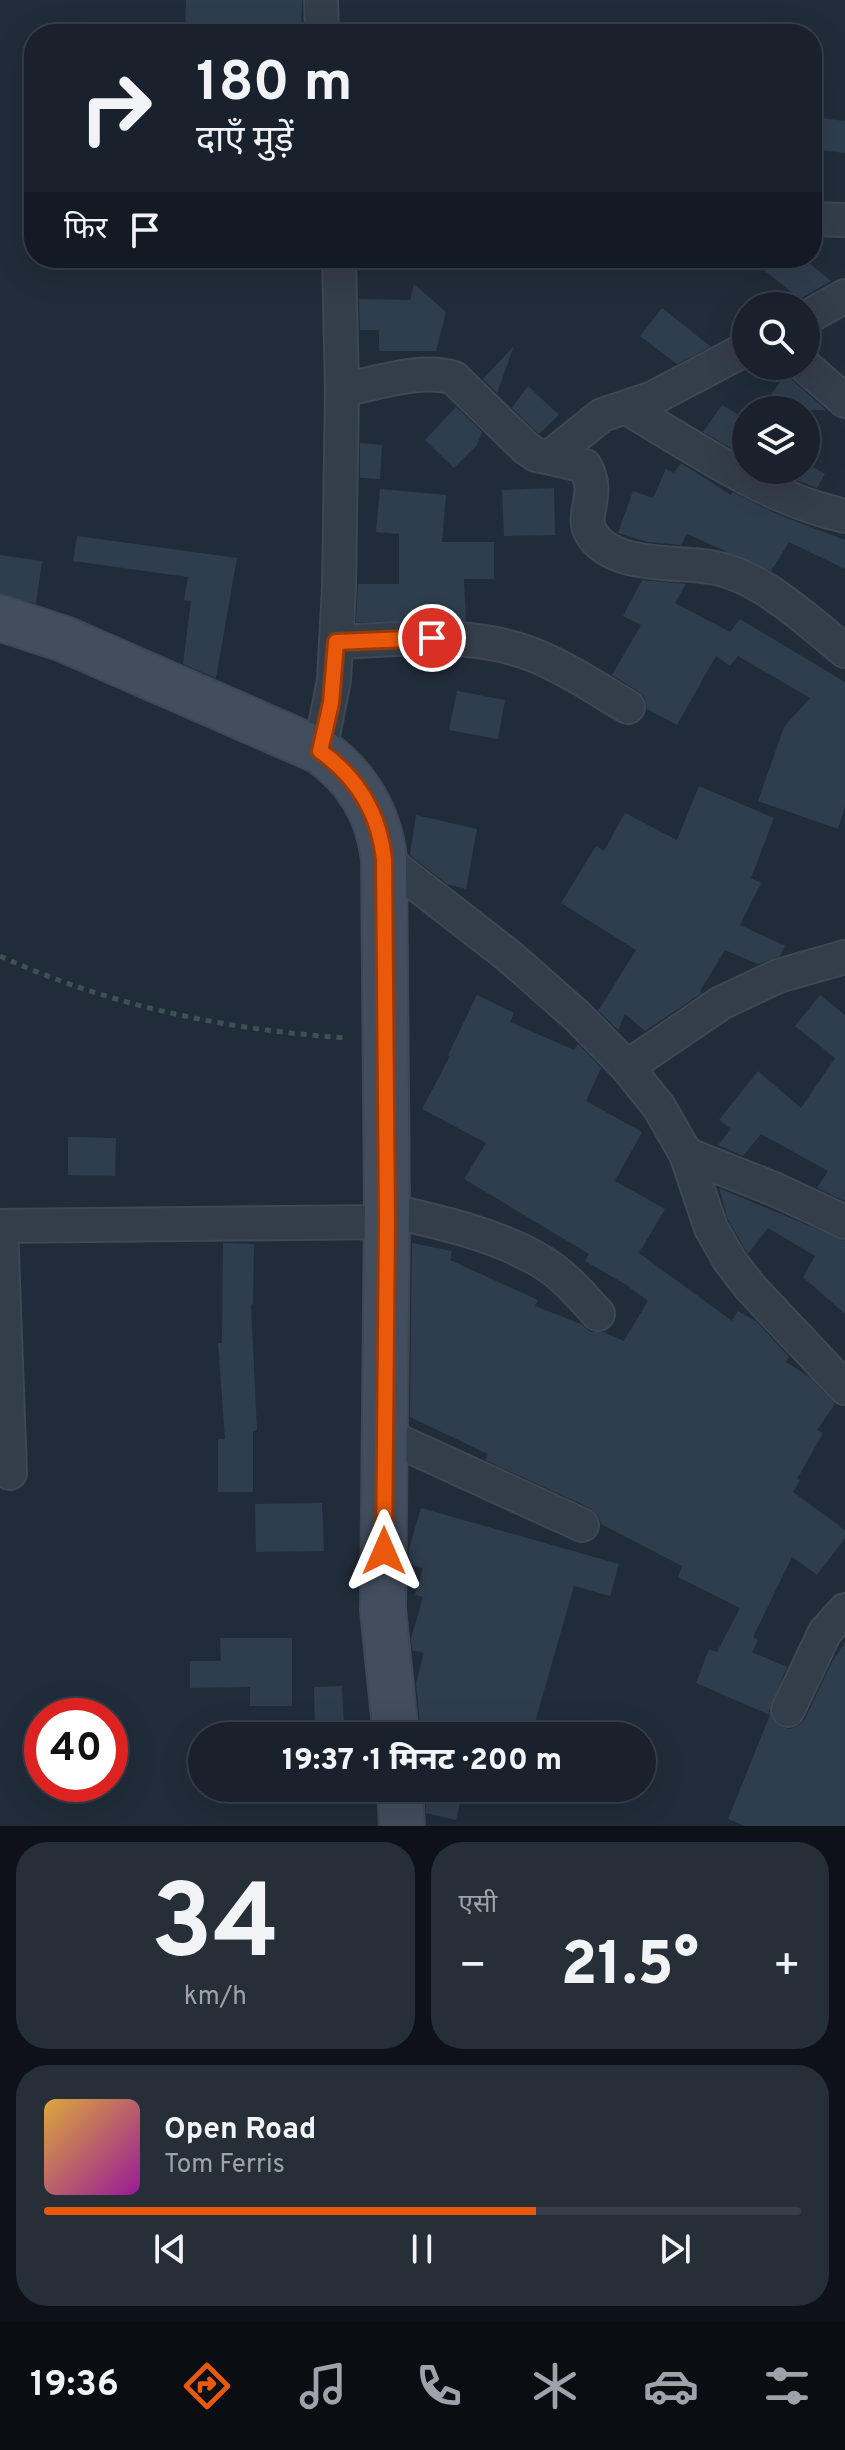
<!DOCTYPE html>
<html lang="hi">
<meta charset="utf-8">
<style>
:root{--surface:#19212c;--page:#262e38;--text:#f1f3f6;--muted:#9fa3a9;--line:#373e48;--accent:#ea580c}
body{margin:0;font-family:Overpass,"Noto Sans Devanagari",sans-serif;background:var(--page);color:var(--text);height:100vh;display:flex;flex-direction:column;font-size:30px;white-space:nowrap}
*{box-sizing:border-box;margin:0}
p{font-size:26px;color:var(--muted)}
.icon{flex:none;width:44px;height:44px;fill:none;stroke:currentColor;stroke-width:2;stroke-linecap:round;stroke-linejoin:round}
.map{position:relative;height:1826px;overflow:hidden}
.drawer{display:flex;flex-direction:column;gap:16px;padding:16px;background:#0e1218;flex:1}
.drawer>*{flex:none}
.hud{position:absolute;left:24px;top:24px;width:798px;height:244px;border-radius:32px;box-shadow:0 8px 32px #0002,0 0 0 2px var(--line);background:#19212c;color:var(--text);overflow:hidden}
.buttons{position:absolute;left:732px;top:292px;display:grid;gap:16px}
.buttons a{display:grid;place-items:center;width:88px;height:88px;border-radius:50%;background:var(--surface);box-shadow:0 8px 32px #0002,0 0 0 2px var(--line);font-size:40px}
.speed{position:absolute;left:24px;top:1698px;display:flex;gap:16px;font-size:40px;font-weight:700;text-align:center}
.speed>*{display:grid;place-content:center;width:104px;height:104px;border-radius:50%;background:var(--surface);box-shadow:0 8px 32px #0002,0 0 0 2px var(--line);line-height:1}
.speed .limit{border:12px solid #d22;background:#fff;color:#111}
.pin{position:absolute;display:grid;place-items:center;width:68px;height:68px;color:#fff;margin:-34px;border:4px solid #fff;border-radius:50%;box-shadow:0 2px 8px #0007}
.me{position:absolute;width:88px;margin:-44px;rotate:0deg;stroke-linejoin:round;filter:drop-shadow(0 0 6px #0008)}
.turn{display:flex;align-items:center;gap:28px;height:168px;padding:0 40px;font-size:36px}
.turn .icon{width:104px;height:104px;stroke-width:2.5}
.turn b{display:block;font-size:56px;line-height:68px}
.then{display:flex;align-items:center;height:76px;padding:0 40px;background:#0003;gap:16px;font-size:30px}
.big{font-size:60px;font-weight:800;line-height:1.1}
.drawer .card{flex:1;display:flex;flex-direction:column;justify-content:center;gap:12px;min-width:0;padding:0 28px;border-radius:32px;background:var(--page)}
.drawer .dial{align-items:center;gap:0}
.dial b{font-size:104px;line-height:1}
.song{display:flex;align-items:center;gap:24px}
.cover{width:96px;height:96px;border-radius:12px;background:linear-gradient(135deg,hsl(40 70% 55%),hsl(300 70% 35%))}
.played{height:8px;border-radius:4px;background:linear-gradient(90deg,var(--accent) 65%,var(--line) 65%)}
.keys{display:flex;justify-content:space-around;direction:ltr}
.heat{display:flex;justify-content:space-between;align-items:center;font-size:44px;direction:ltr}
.drawer .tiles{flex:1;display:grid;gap:16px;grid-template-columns:1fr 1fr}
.card:last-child{grid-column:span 2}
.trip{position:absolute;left:188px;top:1722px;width:468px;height:80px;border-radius:40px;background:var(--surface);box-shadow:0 8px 32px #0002,0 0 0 2px var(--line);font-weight:800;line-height:80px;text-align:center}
.dock{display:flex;height:128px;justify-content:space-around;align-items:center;background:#0a0d12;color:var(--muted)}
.dock .icon{width:56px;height:56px}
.dock .selected{color:var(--accent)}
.dock b{font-size:36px;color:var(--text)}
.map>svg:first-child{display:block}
</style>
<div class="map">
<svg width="845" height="1826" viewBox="0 0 845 1826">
<rect width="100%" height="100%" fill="#212c3a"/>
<g fill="#2f3e4e">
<polygon points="186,0 302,0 301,34 185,34"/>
<polygon points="812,117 845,121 845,153 812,149"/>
<polygon points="749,258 803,258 831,281 800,299"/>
<polygon points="414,284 446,312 436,351 379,351 379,330 360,330 359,299 410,300"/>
<polygon points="662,308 710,346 710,347 677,364 640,336"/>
<polygon points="514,346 497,393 483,379"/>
<polygon points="787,373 792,380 826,410 759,410"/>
<polygon points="528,386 559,415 539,434 512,408"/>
<polygon points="722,405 746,419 746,444 740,453 703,432"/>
<polygon points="456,407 482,432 477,445 454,468 425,440"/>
<polygon points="360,443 382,445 380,479 360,478"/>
<polygon points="681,463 731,495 732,492 779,515 845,540 845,569 789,542 771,571 687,534 681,545 648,542 618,533 633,491 653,498 666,469 674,473"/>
<polygon points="806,463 825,474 817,488 791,478 796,470 806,470"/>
<polygon points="554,488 555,535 504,536 502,490"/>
<polygon points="380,489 446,495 442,542 494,542 494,579 464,579 466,621 356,622 358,584 399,584 399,534 376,532"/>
<polygon points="77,536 237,558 216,678 183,664 191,601 184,600 188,577 73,561"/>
<polygon points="0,555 42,561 36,604 0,594"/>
<polygon points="642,580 686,584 675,603 730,632 740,619 845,682 845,807 838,829 758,801 784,727 810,698 738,656 730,666 716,656 677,725 647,709 645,698 638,691 612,675 641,625 623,616"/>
<polygon points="457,691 505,700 498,739 449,730"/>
<polygon points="699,786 774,818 751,878 761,883 740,925 785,946 780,956 758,964 725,950 700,991 702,993 645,1031 625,1014 618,1030 598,1011 636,950 561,903 596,846 604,851 625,813 677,840"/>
<polygon points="416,815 477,829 466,889 447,884 410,855"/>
<polygon points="477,995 514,1013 510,1022 574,1050 578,1044 601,1068 586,1101 642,1132 615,1181 665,1209 639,1253 732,1321 738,1311 757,1322 789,1357 786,1362 808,1376 835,1404 817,1430 823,1433 797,1479 800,1480 793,1492 845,1530 845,1538 817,1575 792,1557 753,1637 758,1640 752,1652 787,1667 769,1711 773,1721 781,1727 790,1729 799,1725 805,1719 832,1662 845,1643 845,1826 745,1826 728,1819 770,1715 696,1683 709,1649 717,1652 740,1608 678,1577 682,1566 601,1524 598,1515 590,1508 485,1460 488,1454 410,1417 412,1243 452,1251 450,1260 538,1300 535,1306 581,1324 591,1332 603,1332 624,1341 648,1301 625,1284 585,1261 589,1254 464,1179 486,1143 422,1109 450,1056 448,1055"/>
<polygon points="820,995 845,1015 845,1201 817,1188 828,1171 761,1134 743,1156 718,1145 731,1129 719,1120 758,1071 801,1108 835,1058 795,1026"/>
<polygon points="68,1137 116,1138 115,1176 68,1175"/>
<polygon points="719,1188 845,1241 845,1314 803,1277 815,1256 768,1228 748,1254 728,1220"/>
<polygon points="223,1243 254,1244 253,1304 251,1305 257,1430 253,1431 253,1492 218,1492 218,1439 225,1439 218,1343 222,1343"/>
<polygon points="322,1503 324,1551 256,1552 255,1504"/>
<polygon points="421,1508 619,1564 610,1596 574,1586 531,1736 431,1736 421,1733 416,1683 424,1653 412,1650 411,1639 423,1597 415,1595 423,1568 408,1564 409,1549"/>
<polygon points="220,1638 292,1638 292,1706 250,1706 250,1687 190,1688 190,1661 221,1661"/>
<polygon points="342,1686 344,1728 315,1729 314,1687"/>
<polygon points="366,1788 375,1788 376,1802 365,1799"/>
<polygon points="425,1788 463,1788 456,1820 426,1813"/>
</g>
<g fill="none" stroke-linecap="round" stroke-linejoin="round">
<defs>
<g id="street">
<polyline points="321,0 322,34"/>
<polyline points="812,219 845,220"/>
<polyline points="806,318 845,296"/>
<polyline points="805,366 845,401"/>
<path d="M342,390C374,384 423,367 454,378L526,448L536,455L546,457L556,452L602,415L653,398L746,349"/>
<path d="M627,408C697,449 765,498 845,516"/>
<path d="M546,457L585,466C601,495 581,512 590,531C609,569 677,561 710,567C759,574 808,621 845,651"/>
<path d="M336,642C401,640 468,630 531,654C565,667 597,689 628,707"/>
<polyline points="320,751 334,680 339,587 342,390 339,258"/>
<polyline points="384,859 509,956 576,1015 627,1067 659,1107 686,1154 711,1228 730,1261 750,1287 845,1388"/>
<polyline points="627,1067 721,1003 778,976 845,957"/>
<polyline points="686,1154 774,1189 845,1222"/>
<path d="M387,1210C438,1222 492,1233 539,1260C562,1273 580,1294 598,1314"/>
<polyline points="0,1226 387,1222"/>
<polyline points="1,1226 10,1473"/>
<polyline points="385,1435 582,1525"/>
<polyline points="788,1710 825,1632 845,1610"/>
</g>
<g id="secondary">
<path d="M0,618L64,639L320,751C357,777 379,814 384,859L387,1210L383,1610L396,1736"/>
<polyline points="400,1788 402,1826"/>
</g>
</defs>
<use href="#street" stroke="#3e4754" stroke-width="36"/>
<use href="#secondary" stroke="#3e4754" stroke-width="48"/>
<path stroke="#3b5253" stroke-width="5" stroke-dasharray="6 6" stroke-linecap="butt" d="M0,956C109,1006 228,1030 347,1038"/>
<use href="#street" stroke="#343e4a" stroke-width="32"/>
<use href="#secondary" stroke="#424d5d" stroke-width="44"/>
</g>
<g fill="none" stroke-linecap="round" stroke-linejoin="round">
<defs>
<path id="route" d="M384,1551L387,1222L384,859C379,814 357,777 320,751L331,703L336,642L432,638"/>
</defs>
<use href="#route" stroke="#983908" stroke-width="20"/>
<use href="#route" stroke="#ea580c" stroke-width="14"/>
</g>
</svg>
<div class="buttons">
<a><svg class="icon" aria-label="search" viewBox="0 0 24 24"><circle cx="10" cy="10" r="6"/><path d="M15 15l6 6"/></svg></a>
<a><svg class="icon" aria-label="layers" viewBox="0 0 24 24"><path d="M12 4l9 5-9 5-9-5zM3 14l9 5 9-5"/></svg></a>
</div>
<div class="speed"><div class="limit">40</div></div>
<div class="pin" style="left:432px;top:638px;background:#d93025"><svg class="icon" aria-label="arrive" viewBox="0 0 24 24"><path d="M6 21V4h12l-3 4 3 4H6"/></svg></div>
<svg class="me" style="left:384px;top:1551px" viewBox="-20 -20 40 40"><path d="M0-17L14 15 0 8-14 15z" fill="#ea580c" stroke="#fff" stroke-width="4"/></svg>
<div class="trip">19:37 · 1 मिनट · 200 m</div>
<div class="hud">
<div class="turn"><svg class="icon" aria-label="right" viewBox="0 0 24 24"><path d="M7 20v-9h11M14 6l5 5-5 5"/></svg><div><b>180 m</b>दाएँ मुड़ें</div></div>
<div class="then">फिर<svg class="icon" aria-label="arrive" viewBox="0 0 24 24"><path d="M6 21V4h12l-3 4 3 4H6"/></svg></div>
</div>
</div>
<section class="drawer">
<div class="tiles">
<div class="card dial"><b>34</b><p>km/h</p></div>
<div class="card"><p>एसी</p>
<div class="heat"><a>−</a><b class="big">21.5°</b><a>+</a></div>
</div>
<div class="card">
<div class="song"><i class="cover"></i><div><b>Open Road</b><p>Tom Ferris</p></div></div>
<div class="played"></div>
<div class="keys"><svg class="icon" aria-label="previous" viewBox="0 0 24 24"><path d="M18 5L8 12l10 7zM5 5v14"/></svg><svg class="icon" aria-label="pause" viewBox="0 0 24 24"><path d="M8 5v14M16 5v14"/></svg><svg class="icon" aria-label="next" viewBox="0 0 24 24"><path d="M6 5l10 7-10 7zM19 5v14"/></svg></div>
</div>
</div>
</section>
<nav class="dock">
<b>19:36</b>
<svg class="icon selected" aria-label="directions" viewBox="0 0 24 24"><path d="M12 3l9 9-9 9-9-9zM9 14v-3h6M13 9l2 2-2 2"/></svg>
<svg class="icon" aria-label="music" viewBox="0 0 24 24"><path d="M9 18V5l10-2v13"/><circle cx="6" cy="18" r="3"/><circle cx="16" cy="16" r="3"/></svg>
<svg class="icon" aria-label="phone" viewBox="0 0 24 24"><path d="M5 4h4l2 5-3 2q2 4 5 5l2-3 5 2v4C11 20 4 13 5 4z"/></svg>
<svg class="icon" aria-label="climate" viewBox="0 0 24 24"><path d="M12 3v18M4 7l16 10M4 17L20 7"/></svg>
<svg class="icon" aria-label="car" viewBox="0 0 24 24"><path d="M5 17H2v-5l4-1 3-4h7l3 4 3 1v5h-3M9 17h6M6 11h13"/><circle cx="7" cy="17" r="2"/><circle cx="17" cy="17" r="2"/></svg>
<svg class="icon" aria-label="filters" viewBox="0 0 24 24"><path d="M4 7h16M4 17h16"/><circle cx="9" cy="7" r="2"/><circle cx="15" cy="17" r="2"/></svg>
</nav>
